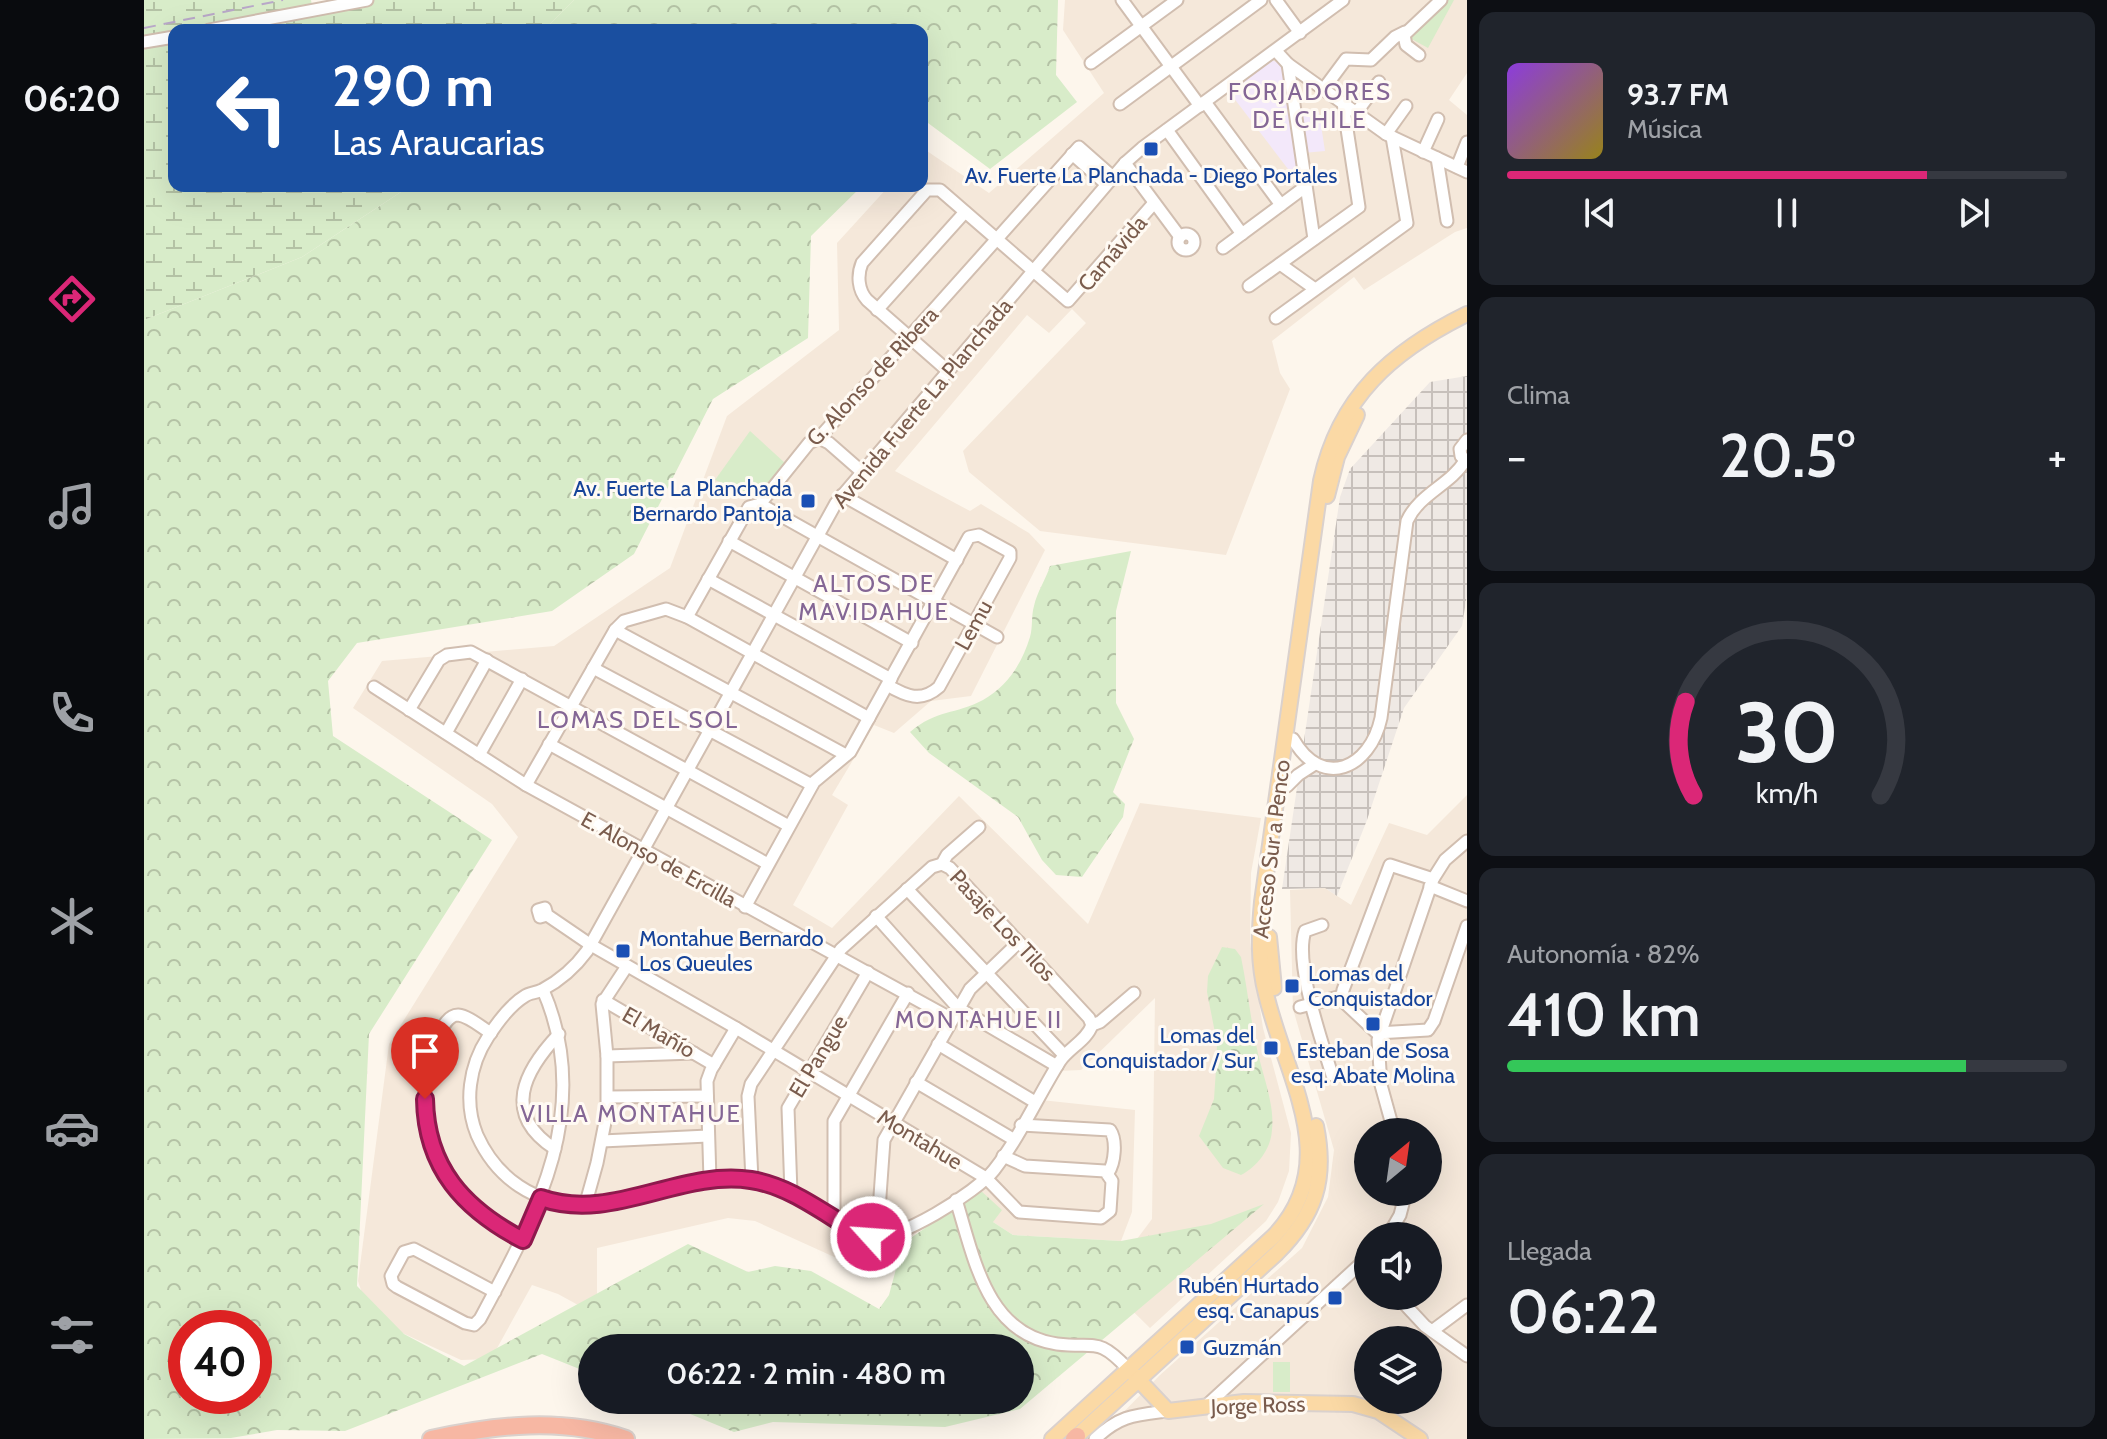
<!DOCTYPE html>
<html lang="es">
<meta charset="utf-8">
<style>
:root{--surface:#171b24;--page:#20242c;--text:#f1f3f6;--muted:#9ea1a6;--line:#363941;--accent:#db2777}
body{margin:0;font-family:Cabin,sans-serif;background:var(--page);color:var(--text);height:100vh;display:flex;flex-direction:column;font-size:30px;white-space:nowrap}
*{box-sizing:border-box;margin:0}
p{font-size:26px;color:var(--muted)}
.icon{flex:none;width:44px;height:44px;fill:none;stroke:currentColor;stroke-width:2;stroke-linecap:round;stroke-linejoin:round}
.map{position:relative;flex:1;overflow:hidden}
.side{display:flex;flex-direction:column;gap:12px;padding:12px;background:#0d0f14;width:640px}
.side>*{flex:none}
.banner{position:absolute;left:24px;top:24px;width:760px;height:168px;border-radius:16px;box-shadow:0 8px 32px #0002;background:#1a4fa0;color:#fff;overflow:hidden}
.needle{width:52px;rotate:29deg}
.fabs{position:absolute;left:1210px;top:1118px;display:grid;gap:16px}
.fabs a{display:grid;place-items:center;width:88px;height:88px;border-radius:50%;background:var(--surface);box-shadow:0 8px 32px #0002;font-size:40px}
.speed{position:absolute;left:24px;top:1310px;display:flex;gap:16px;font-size:40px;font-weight:700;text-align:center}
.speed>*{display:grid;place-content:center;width:104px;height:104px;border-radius:50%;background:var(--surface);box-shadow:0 8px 32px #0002;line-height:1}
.speed .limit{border:12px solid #d22;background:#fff;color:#111}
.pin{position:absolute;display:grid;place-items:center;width:68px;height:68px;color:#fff;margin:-82px -34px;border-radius:50% 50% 50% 0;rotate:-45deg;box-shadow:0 0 8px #0007}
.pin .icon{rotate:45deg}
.me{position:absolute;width:88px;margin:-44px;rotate:296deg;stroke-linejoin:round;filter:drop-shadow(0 0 6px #0008)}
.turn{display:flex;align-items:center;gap:28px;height:168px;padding:0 32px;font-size:36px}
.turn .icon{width:104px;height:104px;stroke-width:2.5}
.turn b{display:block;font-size:56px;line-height:68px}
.big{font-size:60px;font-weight:600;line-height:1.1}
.side .tile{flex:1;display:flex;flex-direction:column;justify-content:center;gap:12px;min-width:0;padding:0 28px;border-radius:16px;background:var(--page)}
.side .dial{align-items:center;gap:0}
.dial svg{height:208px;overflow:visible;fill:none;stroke:var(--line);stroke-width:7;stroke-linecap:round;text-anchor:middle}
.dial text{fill:var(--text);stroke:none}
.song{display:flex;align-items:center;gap:24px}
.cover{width:96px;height:96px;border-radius:12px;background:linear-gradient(135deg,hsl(270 70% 55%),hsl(50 70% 35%))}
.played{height:8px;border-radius:4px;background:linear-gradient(90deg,var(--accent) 75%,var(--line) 75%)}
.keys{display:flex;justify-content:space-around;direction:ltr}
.heat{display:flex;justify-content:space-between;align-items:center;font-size:44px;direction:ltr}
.charge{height:12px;border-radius:6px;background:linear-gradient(90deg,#34c759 82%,var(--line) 0)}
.trip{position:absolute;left:434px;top:1334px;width:456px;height:80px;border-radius:40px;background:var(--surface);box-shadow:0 8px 32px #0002;font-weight:600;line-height:80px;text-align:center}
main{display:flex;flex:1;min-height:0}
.tab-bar{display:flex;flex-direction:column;width:144px;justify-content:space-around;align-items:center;background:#090b0e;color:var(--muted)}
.tab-bar .icon{width:56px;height:56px}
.tab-bar .current{color:var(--accent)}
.tab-bar b{font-size:36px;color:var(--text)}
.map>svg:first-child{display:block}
</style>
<main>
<nav class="tab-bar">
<b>06:20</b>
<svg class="icon current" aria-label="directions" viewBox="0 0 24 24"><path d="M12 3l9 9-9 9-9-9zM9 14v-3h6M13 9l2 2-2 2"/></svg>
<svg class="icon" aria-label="music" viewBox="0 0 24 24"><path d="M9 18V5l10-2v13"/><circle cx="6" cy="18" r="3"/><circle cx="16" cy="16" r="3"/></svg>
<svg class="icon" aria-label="phone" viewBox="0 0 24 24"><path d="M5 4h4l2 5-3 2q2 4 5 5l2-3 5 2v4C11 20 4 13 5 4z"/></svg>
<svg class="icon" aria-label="climate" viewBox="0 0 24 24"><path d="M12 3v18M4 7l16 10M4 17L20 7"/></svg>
<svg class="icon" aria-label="car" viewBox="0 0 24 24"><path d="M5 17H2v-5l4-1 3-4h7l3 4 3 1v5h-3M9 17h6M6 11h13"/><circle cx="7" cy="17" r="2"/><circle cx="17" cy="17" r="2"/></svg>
<svg class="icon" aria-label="filters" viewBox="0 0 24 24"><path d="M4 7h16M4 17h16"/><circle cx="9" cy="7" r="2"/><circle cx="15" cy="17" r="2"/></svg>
</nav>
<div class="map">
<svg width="1323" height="1439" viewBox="0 0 1323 1439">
<defs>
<pattern id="industrial-grid" width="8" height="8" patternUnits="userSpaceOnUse" patternTransform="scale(2)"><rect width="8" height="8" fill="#efe9e4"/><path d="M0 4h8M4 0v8" fill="none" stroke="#c7c0bb"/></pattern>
<pattern id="forest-crowns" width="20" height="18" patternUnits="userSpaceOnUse" patternTransform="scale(2)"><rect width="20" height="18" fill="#d8ecc9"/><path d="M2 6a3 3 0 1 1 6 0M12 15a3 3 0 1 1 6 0" fill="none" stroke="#b4c2a5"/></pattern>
<pattern id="wetland-marsh" width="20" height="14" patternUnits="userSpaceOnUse" patternTransform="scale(2)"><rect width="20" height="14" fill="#d8ecc9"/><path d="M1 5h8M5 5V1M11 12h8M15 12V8" fill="none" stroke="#b4c2a5"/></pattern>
</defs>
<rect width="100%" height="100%" fill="#fdf6ec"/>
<g fill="#f5e8da" fill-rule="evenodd">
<polygon points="921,0 1323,0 1323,73 1305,100 1323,115 1323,228 1311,232 1220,290 1210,277 1128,341 1136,373 1146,389 1082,555 896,531 825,472 819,451 942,323 928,309 905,333 883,315 751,471 826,511 837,504 885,533 901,550 827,696 787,701 750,733 730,725 688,795 704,805 649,905 688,928 815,796 944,924 996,803 1117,818 1107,873 1106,942 1119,1028 1147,1133 1145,1171 1134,1202 1122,1221 1006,1328 960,1283 1008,1219 1011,998 937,1070 914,1071 897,1100 991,1110 988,1212 977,1241 869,1235 849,1222 836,1191 759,1242 731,1251 719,1270 611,1221 584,1218 453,1248 453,1303 445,1311 414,1294 388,1285 347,1359 317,1360 226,1318 214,1281 245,1044 374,837 348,804 209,708 238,661 410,646 526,568 583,416 695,330 693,243 745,186 778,186 778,151 780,149 845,193 960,93 919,30"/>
<path d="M1323,795V1439H953L1016,1375L1158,1248L1184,1197L1190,1150L1149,1009L1146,890L1181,888L1207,905L1245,823L1283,835ZM1224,1132H1284V1192H1224ZM1224,1236H1284V1296H1224ZM1224,1340H1284V1400H1224Z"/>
</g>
<polygon fill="url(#industrial-grid)" points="1323,376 1323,595 1318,626 1260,708 1223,820 1193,896 1181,888 1138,889 1196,497 1206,469 1286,382"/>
<g fill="#f3e8fa">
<polygon points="1128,60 1138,65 1157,186 1086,93"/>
<polygon points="1175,112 1181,151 1159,153 1154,115"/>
</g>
<g fill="#d8ecc9">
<polygon points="1303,0 1310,0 1284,48 1262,36"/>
<polygon points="606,431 641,463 612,496 571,480"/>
<rect x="1129" y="1362" width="17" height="30"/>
</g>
<g fill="url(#forest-crowns)" fill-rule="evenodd">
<polygon points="430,0 914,0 912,75 933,102 846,169 784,123 778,128 778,30 400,30"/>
<path d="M266,186H718L667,236L664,338L569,399L490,554L408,611L213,643L184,681L189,736L348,840L225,1034L213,1286L260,1334L320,1366L544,1244L604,1272L631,1266L667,1271L735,1309L745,1295L752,1269L738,1258L742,1251L758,1244L836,1190L858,1210L849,1222L869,1235L977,1241L1067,1224L1120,1204L876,1409L801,1427L629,1422L590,1432L512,1400H876V1348H448V1374L398,1354L201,1431L133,1430L87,1438L0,1439V320L158,257ZM42,1328H110V1396H42Z"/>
<path d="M987,551L972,611V703L990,739L969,792L981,804L979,817L938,877L912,875L898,860L874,817L785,753L766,732C793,709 811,715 839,700C864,686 878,663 886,637C889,627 887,616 890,606C893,592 902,579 906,566Z"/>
<path d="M1078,947L1091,949L1097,957C1103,986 1106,1015 1112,1044C1117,1072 1131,1102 1128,1130C1127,1149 1113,1167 1097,1175L1079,1168L1055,1136L1070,1099L1072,1069L1073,1043L1063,992L1064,976Z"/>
</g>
<polygon fill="url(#wetland-marsh)" points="0,0 167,0 169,10 227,0 430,0 400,30 30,30 30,186 266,186 158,257 0,320"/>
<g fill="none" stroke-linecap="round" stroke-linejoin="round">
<defs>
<g id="minor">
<polyline points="978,0 1056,106"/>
<polyline points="1132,0 1156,33"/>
<polyline points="65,30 223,0"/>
<polyline points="0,42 30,37"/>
<polyline points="1132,51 1144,64 1242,134 1323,172"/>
<polyline points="1275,55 1262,45 1260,35 1297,0"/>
<polyline points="947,63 1033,0"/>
<polyline points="1144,64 1170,239"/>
<polyline points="1179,90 1202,59 1227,60 1251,37 1261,32"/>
<polyline points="1061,102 1137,205"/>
<polyline points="976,104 1117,0"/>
<polyline points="1212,113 1235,82"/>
<polyline points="1023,130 1098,234"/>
<polyline points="1242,134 1262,106"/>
<polyline points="1279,152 1294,119"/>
<polyline points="928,154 962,184"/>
<polyline points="1293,158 1303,221"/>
<polyline points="981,163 1036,237"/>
<polyline points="1313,167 1323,142"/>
<circle cx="1042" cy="242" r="8"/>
<polyline points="1079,248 1161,187"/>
<polyline points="1136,264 1171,289"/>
<polyline points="1105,286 1215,207 1199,103"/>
<polyline points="733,310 821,212"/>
<polyline points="1132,318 1263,223 1248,137"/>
<path d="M804,371L723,300C714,290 713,275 718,263L783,190H796L924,301L1010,203"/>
<polyline points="675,438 685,443 717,471"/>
<polyline points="1323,440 1316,449 1317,456 1323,461"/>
<polyline points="698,495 813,560"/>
<polyline points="616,504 853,637"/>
<polyline points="585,541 768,643"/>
<polyline points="564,579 747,679"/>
<polyline points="543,617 605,507 616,504 665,443 675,438 935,147 969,177"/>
<polyline points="471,630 702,755"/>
<polyline points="449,668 668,785"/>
<polyline points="230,687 382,785 808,1019"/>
<polyline points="265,710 295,660 303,655 327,652 645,826"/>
<polyline points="302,733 343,660"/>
<path d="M1149,739C1178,790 1226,769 1237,718L1263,521C1275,494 1306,485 1321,461"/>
<polyline points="405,744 624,864"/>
<polyline points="335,755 378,679"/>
<polyline points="382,785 471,630 480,621 522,609 543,617 725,718"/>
<polyline points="1143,786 1154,775 1171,764"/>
<polyline points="798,864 806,868 945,1018 948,1025"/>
<polyline points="1289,879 1246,865 1199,990 1198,996 1201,1003 1233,1033 1284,1030 1290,1021 1323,926"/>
<polyline points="1286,886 1323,901"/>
<polyline points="763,889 920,1055"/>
<path d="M601,907L670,782L706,752L825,537L835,535L866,552V558L795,687C777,703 762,696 743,685"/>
<polyline points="403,915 396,917 394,910 401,908 403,915 447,945 592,1028 842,1178 875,1212 957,1218 966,1211 968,1181 961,1171 881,1166 859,1156"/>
<polyline points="732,916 814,1008 913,1066"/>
<path d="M1178,925L1161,931C1150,963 1178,1041 1188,1075"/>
<path d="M990,993L956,1022L948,1025C943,1040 925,1048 916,1061C894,1096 876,1137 850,1170C833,1192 752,1243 725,1237C713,1234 702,1226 692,1220C655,1198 620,1175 575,1179C508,1186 438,1228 375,1186C357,1174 342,1155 333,1135C320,1103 325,1066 344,1037C353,1023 366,1005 381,996C385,993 392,993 398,990C415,981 432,966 443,951L692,503L981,163L998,148L1199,0"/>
<polyline points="459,1000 570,1065"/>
<polyline points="1156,1007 1198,996"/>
<path d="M347,1033C338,1028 325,1016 314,1015C302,1015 296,1033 292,1042C269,1095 282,1162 323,1202C339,1218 359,1229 379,1240"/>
<polyline points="794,1044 891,1102"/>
<polyline points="463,1056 550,1053"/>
<polyline points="772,1082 869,1139"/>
<polyline points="464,1097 563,1096"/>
<path d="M877,1125L966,1130C973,1140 971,1163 964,1173"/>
<polyline points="1250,1132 1237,1085 1234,1040 1289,879 1301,860 1323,841"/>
<polyline points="458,1141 564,1136"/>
<path d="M411,1149C357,1114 380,1071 415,1034"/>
<polyline points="566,1180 563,1081 567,1070 592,1028"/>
<polyline points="608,1180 604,1096 607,1084 697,949 788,867 798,864 803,855 835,827"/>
<polyline points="647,1193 644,1108 724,972"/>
<path d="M812,1200C830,1257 842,1334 913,1344C952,1349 953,1336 984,1369"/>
<polyline points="441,1206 453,1163 463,1112 463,1056 458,1004 483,966"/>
<polyline points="690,1219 690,1121 764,993"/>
<polyline points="1244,1236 1256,1215 1262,1192"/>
<polyline points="733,1238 740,1140 826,989 875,942"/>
<path d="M351,1292L270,1249L260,1252L247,1276L249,1284L253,1287L321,1323L330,1325L336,1319C392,1215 451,1109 399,990"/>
<polyline points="1253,1296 1281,1326 1323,1356"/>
<polyline points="1288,1331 1323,1305"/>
<polyline points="1063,1405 1224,1257"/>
<path d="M951,1439C976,1415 991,1415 1024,1411"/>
</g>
<g id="major">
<polyline points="1183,496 1193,457 1213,415"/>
<polyline points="1125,937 1130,988"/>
<polyline points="990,1375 1024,1411 1100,1402 1209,1404 1234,1411 1276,1439"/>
<path d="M908,1439L1130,1236C1201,1161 1141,1077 1122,994C1114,963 1115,933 1118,902L1177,481C1195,397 1248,351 1323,314"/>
<path d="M930,1439L1133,1253C1171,1215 1183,1180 1172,1126"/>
</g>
<g id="highway">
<path d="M287,1439C352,1425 418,1417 482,1439"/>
<polyline points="930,1439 933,1436"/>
</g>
</defs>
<use href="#minor" stroke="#d1beb0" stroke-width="15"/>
<use href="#major" stroke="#dad1cd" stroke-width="18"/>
<use href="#highway" stroke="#dad1cd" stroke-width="20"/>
<use href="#minor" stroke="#fff" stroke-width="11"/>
<use href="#major" stroke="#fbd9a5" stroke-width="14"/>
<use href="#highway" stroke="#f7b7a3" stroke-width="16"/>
<polyline stroke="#b9a8c9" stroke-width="2" stroke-dasharray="12 8" stroke-linecap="butt" points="0,28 139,0"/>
</g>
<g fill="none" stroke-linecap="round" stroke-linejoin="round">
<defs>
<path id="route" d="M281,1099C282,1168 320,1209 379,1240L397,1198C468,1223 536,1169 607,1180C647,1186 682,1215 716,1234L727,1237"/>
</defs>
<use href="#route" stroke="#8e194d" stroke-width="20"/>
<use href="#route" stroke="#db2777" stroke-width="14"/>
</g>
<g fill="#1a4fb4" stroke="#fffaf3" stroke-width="3">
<rect x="999" y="141" width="16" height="16" rx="4"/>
<rect x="656" y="493" width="16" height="16" rx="4"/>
<rect x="471" y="943" width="16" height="16" rx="4"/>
<rect x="1140" y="978" width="16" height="16" rx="4"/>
<rect x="1221" y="1016" width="16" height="16" rx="4"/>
<rect x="1119" y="1040" width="16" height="16" rx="4"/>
<rect x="1183" y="1290" width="16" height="16" rx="4"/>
<rect x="1035" y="1339" width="16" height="16" rx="4"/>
</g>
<g text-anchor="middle" stroke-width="6" stroke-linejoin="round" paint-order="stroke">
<g font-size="22" fill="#164399" stroke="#fffaf3" text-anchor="end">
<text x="1007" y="183" text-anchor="middle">Av. Fuerte La Planchada - Diego Portales</text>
<text x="648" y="496">Av. Fuerte La Planchada<tspan x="648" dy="25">Bernardo Pantoja</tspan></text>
<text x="495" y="946" text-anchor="start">Montahue Bernardo<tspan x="495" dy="25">Los Queules</tspan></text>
<text x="1164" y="981" text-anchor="start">Lomas del<tspan x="1164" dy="25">Conquistador</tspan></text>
<text x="1111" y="1043">Lomas del<tspan x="1111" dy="25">Conquistador / Sur</tspan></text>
<text x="1229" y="1058" text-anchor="middle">Esteban de Sosa<tspan x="1229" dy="25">esq. Abate Molina</tspan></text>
<text x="1175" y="1293">Rubén Hurtado<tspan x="1175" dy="25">esq. Canapus</tspan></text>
<text x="1059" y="1355" text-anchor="start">Guzmán</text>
</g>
<g font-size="22" fill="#7a5c4d" stroke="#fffaf3">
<text transform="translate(968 253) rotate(-49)" y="8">Camávida</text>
<text transform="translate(728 376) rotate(-47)" y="8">G. Alonso de Ribera</text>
<text transform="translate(778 403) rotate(-50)" y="8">Avenida Fuerte La Planchada</text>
<text transform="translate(829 625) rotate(-61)" y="8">Lemu</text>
<text transform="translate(1127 849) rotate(-83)" y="8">Acceso Sur a Penco</text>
<text transform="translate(515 859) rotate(29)" y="8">E. Alonso de Ercilla</text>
<text transform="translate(859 925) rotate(47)" y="8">Pasaje Los Tilos</text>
<text transform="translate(515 1032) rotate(30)" y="8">El Mañío</text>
<text transform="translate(674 1056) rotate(-59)" y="8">El Pangue</text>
<text transform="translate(776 1139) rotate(31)" y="8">Montahue</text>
<text transform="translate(1114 1405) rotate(-2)" y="8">Jorge Ross</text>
</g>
<g font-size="24" letter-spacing="2" fill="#846695" stroke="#fffaf3">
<text x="1166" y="100">FORJADORES<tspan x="1166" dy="28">DE CHILE</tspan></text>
<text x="730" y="592">ALTOS DE<tspan x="730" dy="28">MAVIDAHUE</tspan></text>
<text x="494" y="728">LOMAS DEL SOL</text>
<text x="835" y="1028">MONTAHUE II</text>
<text x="487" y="1122">VILLA MONTAHUE</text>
</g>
</g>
</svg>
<div class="fabs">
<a><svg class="needle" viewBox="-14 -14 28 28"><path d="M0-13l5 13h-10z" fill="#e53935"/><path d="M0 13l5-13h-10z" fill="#9ea1a6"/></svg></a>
<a><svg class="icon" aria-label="sound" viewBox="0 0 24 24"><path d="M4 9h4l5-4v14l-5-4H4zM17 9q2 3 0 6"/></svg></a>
<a><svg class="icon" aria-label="layers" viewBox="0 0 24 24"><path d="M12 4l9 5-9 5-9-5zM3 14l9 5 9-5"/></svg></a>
</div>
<div class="speed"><div class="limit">40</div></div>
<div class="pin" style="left:281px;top:1099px;background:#d93025"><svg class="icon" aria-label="arrive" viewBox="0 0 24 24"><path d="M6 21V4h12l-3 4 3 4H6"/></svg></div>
<svg class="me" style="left:727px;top:1237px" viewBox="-20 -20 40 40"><circle r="17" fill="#db2777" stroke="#fff" stroke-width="3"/><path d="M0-11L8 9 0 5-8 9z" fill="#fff"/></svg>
<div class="trip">06:22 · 2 min · 480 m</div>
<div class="banner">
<div class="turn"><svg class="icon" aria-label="left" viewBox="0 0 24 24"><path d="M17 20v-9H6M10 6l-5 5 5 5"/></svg><div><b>290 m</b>Las Araucarias</div></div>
</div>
</div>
<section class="side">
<div class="tile">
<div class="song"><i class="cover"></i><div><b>93.7 FM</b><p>Música</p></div></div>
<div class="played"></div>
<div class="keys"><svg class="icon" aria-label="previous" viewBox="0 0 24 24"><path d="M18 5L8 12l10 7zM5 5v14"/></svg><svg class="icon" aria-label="pause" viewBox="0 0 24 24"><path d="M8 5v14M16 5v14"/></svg><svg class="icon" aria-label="next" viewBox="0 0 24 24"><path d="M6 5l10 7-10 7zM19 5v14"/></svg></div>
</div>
<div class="tile"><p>Clima</p>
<div class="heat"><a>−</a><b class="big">20.5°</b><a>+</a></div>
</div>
<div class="tile dial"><svg viewBox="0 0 100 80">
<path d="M14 69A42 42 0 1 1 86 69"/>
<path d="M14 69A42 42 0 0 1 11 33" stroke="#db2777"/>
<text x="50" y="56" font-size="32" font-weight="700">30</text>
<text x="50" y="72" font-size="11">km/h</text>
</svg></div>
<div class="tile"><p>Autonomía · 82%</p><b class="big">410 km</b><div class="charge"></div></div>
<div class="tile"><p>Llegada</p><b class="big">06:22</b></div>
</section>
</main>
